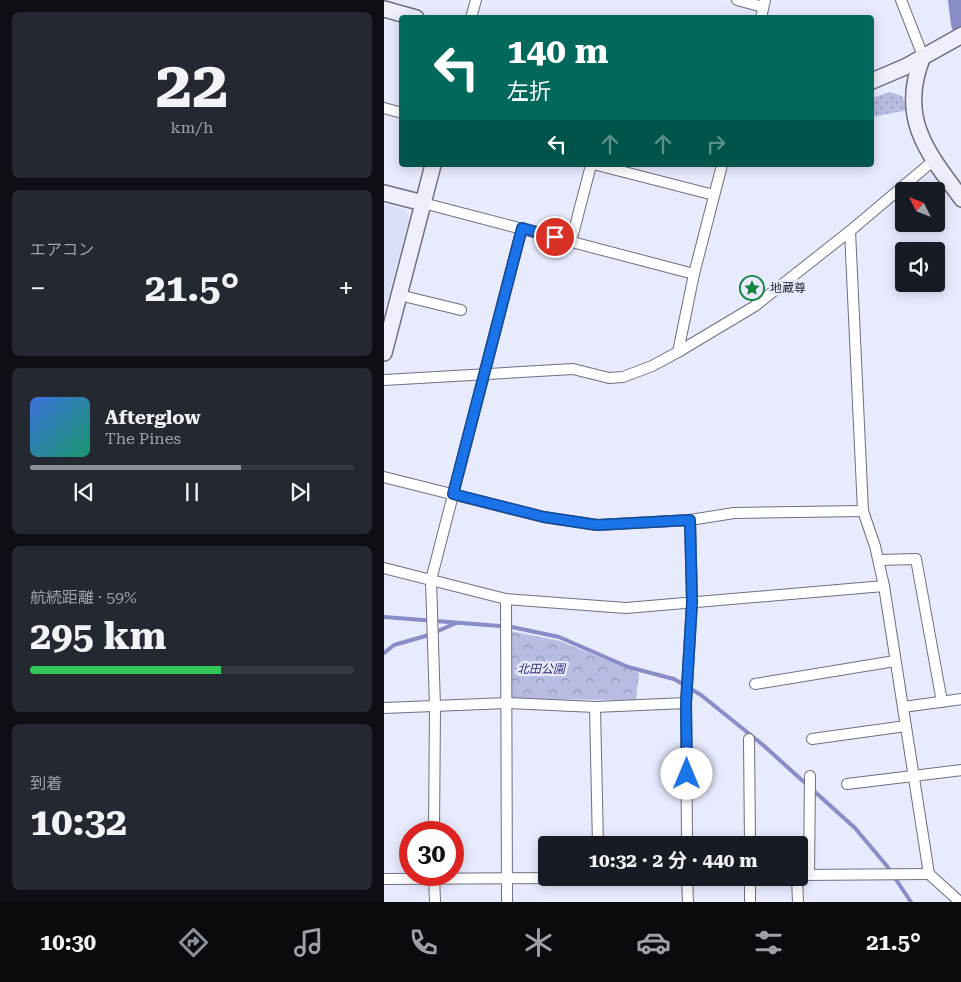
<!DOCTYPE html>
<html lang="ja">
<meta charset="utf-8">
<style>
:root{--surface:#171b24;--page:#242831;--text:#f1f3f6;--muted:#9ea1a6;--line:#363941;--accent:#8c9099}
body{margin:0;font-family:"Roboto Serif","Noto Sans JP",serif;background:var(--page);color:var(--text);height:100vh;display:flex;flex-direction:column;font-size:19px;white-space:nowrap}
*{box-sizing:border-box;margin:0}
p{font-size:16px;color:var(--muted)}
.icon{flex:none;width:28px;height:28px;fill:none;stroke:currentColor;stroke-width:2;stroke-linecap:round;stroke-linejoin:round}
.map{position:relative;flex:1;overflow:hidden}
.drawer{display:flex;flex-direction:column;gap:12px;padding:12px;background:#0d0f14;width:384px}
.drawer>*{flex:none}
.banner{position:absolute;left:15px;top:15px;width:475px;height:152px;border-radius:5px;box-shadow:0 2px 12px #0003;background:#00695c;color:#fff;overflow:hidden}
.needle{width:32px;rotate:312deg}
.buttons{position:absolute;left:511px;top:182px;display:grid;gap:10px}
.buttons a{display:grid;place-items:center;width:50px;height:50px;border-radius:5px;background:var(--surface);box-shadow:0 2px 12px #0003;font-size:25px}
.speed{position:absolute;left:15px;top:821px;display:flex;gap:10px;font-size:25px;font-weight:700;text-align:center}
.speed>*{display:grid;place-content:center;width:65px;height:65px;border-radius:50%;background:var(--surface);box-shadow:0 2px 12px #0003;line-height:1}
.speed .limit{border:8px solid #d22;background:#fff;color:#111}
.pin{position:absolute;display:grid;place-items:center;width:42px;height:42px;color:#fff;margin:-21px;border:2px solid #fff;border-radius:50%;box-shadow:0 1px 5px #0007}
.me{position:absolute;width:55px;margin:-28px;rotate:0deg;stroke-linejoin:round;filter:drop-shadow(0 0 4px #0008)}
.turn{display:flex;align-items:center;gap:18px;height:105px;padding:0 25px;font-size:22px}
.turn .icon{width:65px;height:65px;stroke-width:2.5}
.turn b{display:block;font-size:35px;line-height:42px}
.lanes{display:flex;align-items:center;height:48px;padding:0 25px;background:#0003;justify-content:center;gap:25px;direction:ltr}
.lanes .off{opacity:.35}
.big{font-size:38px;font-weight:700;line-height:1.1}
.drawer .widget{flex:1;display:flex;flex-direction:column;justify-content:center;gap:8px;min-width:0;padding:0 18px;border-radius:8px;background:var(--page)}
.drawer .dial{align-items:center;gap:0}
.dial b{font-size:65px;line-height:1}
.song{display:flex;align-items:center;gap:15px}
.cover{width:60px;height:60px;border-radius:8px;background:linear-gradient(135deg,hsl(220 70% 55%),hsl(160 70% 35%))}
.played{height:5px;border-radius:2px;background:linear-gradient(90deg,var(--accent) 65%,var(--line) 65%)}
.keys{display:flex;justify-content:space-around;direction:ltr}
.heat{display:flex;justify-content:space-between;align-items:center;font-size:28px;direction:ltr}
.charge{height:8px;border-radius:4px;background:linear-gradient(90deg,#34c759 59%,var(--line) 0)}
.trip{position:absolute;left:154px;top:836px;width:270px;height:50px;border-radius:5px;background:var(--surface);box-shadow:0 2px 12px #0003;font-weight:700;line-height:50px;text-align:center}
.dock{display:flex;height:80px;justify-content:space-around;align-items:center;background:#090b0e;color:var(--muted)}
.dock .icon{width:35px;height:35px}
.dock .on{color:var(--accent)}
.dock b{font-size:22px;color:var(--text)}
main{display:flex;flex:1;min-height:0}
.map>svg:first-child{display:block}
</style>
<main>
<section class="drawer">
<div class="widget dial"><b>22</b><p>km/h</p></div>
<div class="widget"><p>エアコン</p>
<div class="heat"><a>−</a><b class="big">21.5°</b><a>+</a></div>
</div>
<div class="widget">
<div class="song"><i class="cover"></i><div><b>Afterglow</b><p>The Pines</p></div></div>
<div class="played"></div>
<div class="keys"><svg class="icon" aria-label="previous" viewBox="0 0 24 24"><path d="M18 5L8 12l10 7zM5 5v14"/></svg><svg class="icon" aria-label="pause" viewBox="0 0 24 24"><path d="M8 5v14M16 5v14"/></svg><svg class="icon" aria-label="next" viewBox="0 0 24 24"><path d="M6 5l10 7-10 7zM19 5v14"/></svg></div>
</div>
<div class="widget"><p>航続距離 · 59%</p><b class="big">295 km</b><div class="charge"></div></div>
<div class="widget"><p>到着</p><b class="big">10:32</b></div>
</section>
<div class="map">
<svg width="578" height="902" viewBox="0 0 578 902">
<defs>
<pattern id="park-crowns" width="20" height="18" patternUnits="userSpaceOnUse" patternTransform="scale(1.25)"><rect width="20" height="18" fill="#b8bce3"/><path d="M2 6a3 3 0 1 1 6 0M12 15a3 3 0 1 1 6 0" fill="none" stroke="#9699b9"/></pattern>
<pattern id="garden-dots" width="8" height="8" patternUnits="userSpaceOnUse" patternTransform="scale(1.25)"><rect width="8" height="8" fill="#b8bce3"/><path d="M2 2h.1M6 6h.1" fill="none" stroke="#9699b9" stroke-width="1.8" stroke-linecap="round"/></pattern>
</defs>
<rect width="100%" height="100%" fill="#e8eafe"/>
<polygon fill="#dbdef9" points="0,204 20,209 25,217 0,312"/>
<polygon fill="url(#park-crowns)" points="126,631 176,641 255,673 252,700 126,699"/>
<polygon fill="url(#garden-dots)" points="506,92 518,96 524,110 488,117 488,98"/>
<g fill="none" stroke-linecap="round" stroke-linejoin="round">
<g stroke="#898cc7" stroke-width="4">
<polyline points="0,617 128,627 175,637 244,667 290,679 317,695 379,745 471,828 503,866 527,902"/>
<polyline points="0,653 10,645 45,635 72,623"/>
</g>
<polyline stroke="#898cc7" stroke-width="22" points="575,0 578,24"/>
<defs>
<g id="street">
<polyline points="353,0 379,7"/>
<polyline points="517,0 539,56"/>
<polyline points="87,18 92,0"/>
<polyline points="377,18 381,0"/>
<polyline points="0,108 18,113"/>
<polyline points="213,165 330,195"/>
<polyline points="39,203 310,274"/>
<polyline points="466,231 479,511 491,546 500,586 545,874 576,902"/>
<polyline points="187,242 207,165"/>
<polyline points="15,295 77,310"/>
<polyline points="294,352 310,274 338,165"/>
<polyline points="0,380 189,369 225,378 239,377 268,366 294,352 371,306 466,231 549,161"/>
<polyline points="0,477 159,517 213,525 306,520 350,513 479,511"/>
<polyline points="495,560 532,559 558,702"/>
<polyline points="0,568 122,599 242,608 500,586"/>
<polyline points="122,599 123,902"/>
<polyline points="371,684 511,661"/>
<polyline points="302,703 308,602 306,520"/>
<polyline points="211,707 214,845"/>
<polyline points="519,707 578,699"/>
<polyline points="0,708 123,703 211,707 302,703 303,845"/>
<polyline points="365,739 366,845"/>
<polyline points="428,739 522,726"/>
<polyline points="463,784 578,770"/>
<polyline points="50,832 51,707 47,580 138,228"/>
<polyline points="50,875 51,902"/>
<polyline points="415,875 545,874"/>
<polyline points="425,875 426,776"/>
<polyline points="303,878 304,902"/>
<polyline points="366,878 366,902"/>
<polyline points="413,878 414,902"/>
<polyline points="0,879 197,878"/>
</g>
<g id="secondary">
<polyline points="0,9 32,18"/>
<path d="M539,56C514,117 542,151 578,199"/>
<polyline points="488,81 521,67 578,35"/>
<polyline points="0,193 39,203"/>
<polyline points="0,353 49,165"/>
</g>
</defs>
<use href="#street" stroke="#6e6f81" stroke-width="12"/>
<use href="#secondary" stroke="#6e6f81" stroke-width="18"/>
<use href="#street" stroke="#fff" stroke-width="10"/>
<use href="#secondary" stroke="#eeeffa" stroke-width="15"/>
</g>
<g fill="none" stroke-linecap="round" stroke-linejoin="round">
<defs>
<polyline id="route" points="171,237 138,228 69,494 160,517 213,525 306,520 308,602 302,703 303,774"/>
</defs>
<use href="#route" stroke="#114b97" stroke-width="12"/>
<use href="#route" stroke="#1a73e8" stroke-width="9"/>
</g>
<defs>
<symbol id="sight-ring" viewBox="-11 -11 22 22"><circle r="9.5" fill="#e8eafe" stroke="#0e843d" stroke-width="1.5"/><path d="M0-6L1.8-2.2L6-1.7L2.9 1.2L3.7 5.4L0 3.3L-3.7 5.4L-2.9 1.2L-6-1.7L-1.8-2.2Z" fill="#0e843d"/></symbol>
</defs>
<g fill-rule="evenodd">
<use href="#sight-ring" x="354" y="274" width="28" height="28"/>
</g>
<g text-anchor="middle" stroke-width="5" stroke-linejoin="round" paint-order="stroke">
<g font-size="12" fill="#292a31" stroke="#e8eafe" text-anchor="start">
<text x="386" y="292">地蔵尊</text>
</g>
<g font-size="12" font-style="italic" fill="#312c73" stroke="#e8eafe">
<text x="157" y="673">北田公園</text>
</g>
</g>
</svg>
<div class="buttons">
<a><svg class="needle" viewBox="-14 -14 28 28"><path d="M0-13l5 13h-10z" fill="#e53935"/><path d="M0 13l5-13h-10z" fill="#9ea1a6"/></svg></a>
<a><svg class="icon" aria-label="sound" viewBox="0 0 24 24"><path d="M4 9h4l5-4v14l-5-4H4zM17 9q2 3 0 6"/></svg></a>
</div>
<div class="speed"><div class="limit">30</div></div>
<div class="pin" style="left:171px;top:237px;background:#d93025"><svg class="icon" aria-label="arrive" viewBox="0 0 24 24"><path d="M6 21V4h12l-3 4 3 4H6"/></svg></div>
<svg class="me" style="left:303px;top:774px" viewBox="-20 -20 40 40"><circle r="19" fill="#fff"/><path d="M0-13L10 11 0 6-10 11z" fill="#1a73e8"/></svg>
<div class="trip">10:32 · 2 分 · 440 m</div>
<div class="banner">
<div class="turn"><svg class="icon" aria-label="left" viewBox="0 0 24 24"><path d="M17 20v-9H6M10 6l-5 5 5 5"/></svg><div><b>140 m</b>左折</div></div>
<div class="lanes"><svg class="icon" aria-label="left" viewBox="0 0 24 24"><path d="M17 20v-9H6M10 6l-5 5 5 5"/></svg><svg class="icon off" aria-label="ahead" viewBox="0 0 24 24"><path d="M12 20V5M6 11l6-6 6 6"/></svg><svg class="icon off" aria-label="ahead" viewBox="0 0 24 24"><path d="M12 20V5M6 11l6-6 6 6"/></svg><svg class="icon off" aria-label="right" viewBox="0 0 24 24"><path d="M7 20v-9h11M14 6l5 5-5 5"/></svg></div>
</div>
</div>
</main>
<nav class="dock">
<b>10:30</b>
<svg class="icon on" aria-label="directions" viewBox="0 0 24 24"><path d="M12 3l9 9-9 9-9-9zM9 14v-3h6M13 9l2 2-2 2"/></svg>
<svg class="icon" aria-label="music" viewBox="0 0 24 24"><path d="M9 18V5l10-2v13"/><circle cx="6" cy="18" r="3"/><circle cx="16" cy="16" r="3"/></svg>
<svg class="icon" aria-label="phone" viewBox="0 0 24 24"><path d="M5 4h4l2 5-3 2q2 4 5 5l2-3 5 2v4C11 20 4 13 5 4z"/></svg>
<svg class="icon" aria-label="climate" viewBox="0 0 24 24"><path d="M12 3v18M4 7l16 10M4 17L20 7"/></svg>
<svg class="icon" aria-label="car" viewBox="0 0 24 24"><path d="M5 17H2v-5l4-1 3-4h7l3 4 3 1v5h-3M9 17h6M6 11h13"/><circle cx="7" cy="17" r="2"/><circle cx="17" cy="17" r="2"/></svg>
<svg class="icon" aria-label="filters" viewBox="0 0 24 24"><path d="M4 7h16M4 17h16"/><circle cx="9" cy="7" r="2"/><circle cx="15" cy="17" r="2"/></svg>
<b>21.5°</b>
</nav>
